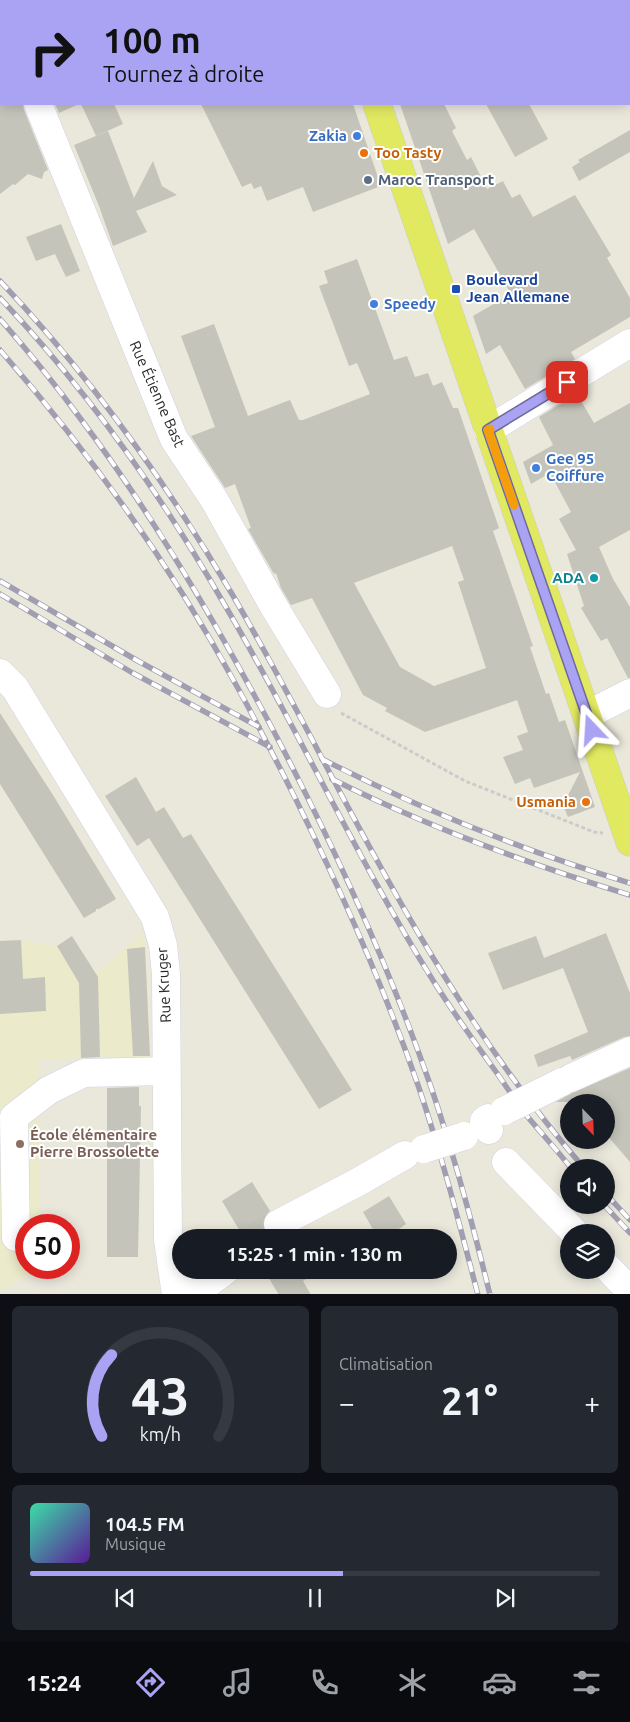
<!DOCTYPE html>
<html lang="fr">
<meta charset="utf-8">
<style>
:root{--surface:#171b24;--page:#242831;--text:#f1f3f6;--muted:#9ea1a6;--line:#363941;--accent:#aaa3f3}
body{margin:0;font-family:Ubuntu,sans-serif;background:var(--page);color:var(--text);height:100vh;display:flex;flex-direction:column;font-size:19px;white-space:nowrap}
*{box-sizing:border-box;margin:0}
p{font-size:16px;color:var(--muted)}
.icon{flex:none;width:28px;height:28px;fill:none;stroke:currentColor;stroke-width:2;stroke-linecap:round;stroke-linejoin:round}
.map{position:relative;height:1294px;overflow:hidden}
.details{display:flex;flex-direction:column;gap:12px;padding:12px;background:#0d0f14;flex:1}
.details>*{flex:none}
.hud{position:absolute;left:0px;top:0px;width:630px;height:105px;box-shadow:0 2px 12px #0003;background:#aaa3f3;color:#111;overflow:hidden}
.needle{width:32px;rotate:157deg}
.controls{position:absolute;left:560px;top:1094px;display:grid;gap:10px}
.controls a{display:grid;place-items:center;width:55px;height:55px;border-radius:50%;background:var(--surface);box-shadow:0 2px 12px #0003;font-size:25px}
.speed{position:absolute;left:15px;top:1214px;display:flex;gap:10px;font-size:25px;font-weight:700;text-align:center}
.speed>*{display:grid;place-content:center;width:65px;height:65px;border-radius:50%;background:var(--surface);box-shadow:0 2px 12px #0003;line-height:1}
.speed .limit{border:8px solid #d22;background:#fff;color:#111}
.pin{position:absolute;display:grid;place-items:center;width:42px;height:42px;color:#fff;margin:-21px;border-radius:10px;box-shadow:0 2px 8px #0006}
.me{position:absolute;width:55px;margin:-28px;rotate:340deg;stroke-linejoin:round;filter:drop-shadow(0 0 4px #0008)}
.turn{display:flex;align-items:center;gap:18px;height:105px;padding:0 20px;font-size:22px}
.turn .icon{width:65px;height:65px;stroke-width:2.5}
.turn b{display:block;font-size:35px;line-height:42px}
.big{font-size:38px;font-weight:700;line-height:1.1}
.details .card{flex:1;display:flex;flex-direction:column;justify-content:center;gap:8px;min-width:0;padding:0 18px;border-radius:8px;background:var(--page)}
.details .dial{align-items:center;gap:0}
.dial svg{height:130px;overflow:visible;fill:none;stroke:var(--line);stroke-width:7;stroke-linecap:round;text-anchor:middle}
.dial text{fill:var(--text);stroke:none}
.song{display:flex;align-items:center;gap:15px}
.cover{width:60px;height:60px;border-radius:8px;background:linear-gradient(135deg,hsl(160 70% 55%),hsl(270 70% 35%))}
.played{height:5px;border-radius:2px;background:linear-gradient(90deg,var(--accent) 55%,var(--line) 55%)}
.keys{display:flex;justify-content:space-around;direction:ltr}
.heat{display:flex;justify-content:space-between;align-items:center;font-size:28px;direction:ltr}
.details .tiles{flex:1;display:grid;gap:12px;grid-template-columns:1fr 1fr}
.card:last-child{grid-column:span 2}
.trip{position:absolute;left:172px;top:1229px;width:285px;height:50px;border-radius:25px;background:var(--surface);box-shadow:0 2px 12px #0003;font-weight:700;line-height:50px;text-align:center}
.tab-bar{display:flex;height:80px;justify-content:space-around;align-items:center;background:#090b0e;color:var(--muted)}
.tab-bar .icon{width:35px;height:35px}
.tab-bar .on{color:var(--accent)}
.tab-bar b{font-size:22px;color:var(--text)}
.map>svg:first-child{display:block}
</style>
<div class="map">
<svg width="630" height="1295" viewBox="0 0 630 1295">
<rect width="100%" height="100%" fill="#eae8db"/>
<polygon fill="#ebeaca" points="144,933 150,1060 82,1063 81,1058 39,1060 39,1225 26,1225 26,1268 39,1269 0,1291 0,941 21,940 57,946 81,985"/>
<g fill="#c5c4ba" fill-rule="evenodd">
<polygon points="0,104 23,104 24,110 48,170 44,172 42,179 28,174 15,185 13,184 0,194"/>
<polygon points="55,104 79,104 59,113"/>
<polygon points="81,104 114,104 123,124 96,136"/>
<polygon points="201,104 353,104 381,186 313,212 303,187 267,201 261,186 254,189 251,183 242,187"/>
<polygon points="400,104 444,104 456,128 452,131 467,160 471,157 487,189 503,181 512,198 520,194 533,217 575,195 611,255 607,258 630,298 630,317 571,352 575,359 525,389 500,345 486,354 473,316 511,294 474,229 448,244"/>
<polygon points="486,104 529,104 548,139 515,157"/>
<polygon points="630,130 630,152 579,181 572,167 580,162 578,160"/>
<polygon points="108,131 134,198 153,161 162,186 177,195 136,211 147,232 113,246 99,206 74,145"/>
<polygon points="61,224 80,271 66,277 55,254 36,261 26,237"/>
<path d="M357,259L394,360L407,356L415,377L428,373L433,386L442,382L453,408H458L499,528L493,531L533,646L530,647L546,694L549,693L559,722L565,720L595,807L568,817L563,805L580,772L534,788L530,778L515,784L503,757L523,750L517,736L528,732L517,700L425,732L385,711L387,708L363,695L312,598L291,605L281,588L276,573L274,574L248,529L251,528L235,484L225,488L191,436L215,427L181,336L214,324L248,416L290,400L299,420H303L370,394L357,363L349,366L319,286L328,283L324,271ZM452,546L464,580L458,582L486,668L434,686L400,667L354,583Z"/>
<polygon points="577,394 594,423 630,403 630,530 599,547 613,579 630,607 630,678 628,678 607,638 601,641 581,608 584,606 567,554 576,550 559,519 571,512 550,473 531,484 523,462 553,445 539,417"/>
<polygon points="0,713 53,795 116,899 99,909 96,909 96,911 84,918 0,784"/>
<polygon points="136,777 156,812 164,807 183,838 191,834 352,1090 319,1109 149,838 137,846 105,796"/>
<polygon points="606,933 630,993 630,1036 624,1037 572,1060 570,1056 538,1067 534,1055 588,1032 563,968 503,990 488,953 536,936 544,958"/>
<polygon points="72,936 98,977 100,1057 81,1058 79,983 57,946"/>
<polygon points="21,940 23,979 45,977 46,1011 0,1014 0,941"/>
<polygon points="145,947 150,1056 133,1056 127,949"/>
<polygon points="630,1068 630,1162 606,1134 606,1102 556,1102 572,1093"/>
<polygon points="139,1087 139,1106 141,1106 138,1257 107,1257 107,1088"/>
<polygon points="252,1182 270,1211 265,1216 262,1224 264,1232 270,1238 244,1238 222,1201"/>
<polygon points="389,1196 406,1224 386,1238 378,1238 363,1212"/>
<polygon points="264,1270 320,1270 303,1281 311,1295 279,1295"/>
</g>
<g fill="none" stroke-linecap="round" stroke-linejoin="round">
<polyline stroke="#c3c2b7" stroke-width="28" stroke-dasharray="28 14" stroke-linecap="butt" points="254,1238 278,1224"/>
<defs>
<g id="minor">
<polyline points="576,0 579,1"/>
<polyline points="44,1 46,0"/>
<polyline points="0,13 1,16"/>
<polyline points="629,20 630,20"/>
<polyline points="38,104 174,439 215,501 273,605 327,694"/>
<polyline points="488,430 630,343"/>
<polyline points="0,673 15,688 155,917 163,945 166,974 168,1240 175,1288 188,1287 196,1295"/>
<polyline points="587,715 630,693"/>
<polyline points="571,1078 630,1051"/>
<polyline points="488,1118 484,1121 489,1130"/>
<polyline points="506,1162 574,1232"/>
<polyline points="278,1224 358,1182 405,1155"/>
<polyline points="16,1237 14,1117 49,1090 84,1073 166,1071"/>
<polyline points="606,1266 630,1291"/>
<polyline points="195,1293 226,1270"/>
</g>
<g id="major">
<polyline points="343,0 343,1"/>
<polyline points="377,104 630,842"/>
</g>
</defs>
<use href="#minor" stroke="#d2d0e1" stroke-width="29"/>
<use href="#major" stroke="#cbcbcb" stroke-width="29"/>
<polyline stroke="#cbcbcb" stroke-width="3" stroke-dasharray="4 2.5" stroke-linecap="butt" points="341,713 465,781 594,832 603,833"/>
<use href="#minor" stroke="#fff" stroke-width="28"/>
<use href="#major" stroke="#e1e961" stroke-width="28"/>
<defs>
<g id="rail">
<path d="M0,281C90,376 166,482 232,594C299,708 355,828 423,941C470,1020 523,1098 584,1168"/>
<path d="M0,298C87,390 160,493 223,602C297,727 357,859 434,982C453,1012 473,1040 494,1069C505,1084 515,1101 527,1116C541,1133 557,1150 571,1168"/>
<path d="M0,319C28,351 55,384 80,418C153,515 215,621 272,728C333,844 388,963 431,1087C454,1155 473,1225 490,1295"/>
<path d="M0,350C89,452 170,564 235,683C251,711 265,740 280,768C333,872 381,978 419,1088C442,1156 460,1226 478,1295"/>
<polyline points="0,581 138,661 259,727"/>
<polyline points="0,594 131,672 270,747"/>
<path d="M322,759C420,809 524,851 630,883"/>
<path d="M332,779C428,827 528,864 630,895"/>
<polyline points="606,1194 630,1220"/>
<polyline points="604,1205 630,1233"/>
</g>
</defs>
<use href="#rail" stroke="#a19eb2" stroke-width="5.5"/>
<use href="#rail" stroke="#fff" stroke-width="4" stroke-dasharray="11" stroke-linecap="butt"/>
<defs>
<g id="minor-bridge">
<polyline points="504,1111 562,1082"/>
<polyline points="424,1149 464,1136"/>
</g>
</defs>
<use href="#minor-bridge" stroke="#d2d0e1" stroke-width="29" stroke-linecap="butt"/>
<use href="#minor-bridge" stroke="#fff" stroke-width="28"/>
</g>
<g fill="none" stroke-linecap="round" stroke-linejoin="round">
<defs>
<polyline id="route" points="567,382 488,430 592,730"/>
</defs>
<use href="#route" stroke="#6e6a9e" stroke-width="12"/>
<use href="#route" stroke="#aaa3f3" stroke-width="9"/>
<polyline stroke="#f59e0b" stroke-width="9" points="490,429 488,430 514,505"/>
</g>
<g fill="#3f7fe0" stroke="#fff" stroke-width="2">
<circle cx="357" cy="136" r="5"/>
<circle cx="374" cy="304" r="5"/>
<circle cx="536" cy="468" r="5"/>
</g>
<g fill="#e8710a" stroke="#fff" stroke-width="2">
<circle cx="364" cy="153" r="5"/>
<circle cx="586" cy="802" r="5"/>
</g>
<circle fill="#5c6f8a" stroke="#fff" stroke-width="2" cx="368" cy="180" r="5"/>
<rect fill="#1a4fb4" stroke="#fff" stroke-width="2" x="451" y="284" width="10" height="10" rx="2.5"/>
<circle fill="#0f9aa8" stroke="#fff" stroke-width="2" cx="594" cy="578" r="5"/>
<circle fill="#8d6e63" stroke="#fff" stroke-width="2" cx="20" cy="1144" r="5"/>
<g text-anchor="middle" stroke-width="4" stroke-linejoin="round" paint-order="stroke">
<g font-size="15" font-weight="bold" fill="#366cbe" stroke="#fff" text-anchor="start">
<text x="347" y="141" text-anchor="end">Zakia</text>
<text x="384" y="309">Speedy</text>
<text x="546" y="464">Gee 95<tspan x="546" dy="17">Coiffure</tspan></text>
</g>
<g font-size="15" font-weight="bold" fill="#c56008" stroke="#fff" text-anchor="start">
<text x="374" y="158">Too Tasty</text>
<text x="576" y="807" text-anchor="end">Usmania</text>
</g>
<g font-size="15" font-weight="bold" fill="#4e5e75" stroke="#fff" text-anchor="start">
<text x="378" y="185">Maroc Transport</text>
</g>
<g font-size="15" font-weight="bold" fill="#164399" stroke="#fff" text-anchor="start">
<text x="466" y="285">Boulevard<tspan x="466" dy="17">Jean Allemane</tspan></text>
</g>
<g font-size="15" fill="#282828" stroke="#fff">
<text transform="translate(157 394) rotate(66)" y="5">Rue Étienne Bast</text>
<text transform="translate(164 985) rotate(-93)" y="5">Rue Kruger</text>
</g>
<g font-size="15" font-weight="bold" fill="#0d838f" stroke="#fff" text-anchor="end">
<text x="584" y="583">ADA</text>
</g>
<g font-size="15" font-weight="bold" fill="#785e54" stroke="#fff" text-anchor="start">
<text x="30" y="1140">École élémentaire<tspan x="30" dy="17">Pierre Brossolette</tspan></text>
</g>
</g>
</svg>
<div class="controls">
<a><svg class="needle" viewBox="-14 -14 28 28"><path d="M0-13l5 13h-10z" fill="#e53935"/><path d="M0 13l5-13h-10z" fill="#9ea1a6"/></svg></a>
<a><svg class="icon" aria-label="sound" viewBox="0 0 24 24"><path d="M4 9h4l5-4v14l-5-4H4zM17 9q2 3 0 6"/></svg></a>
<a><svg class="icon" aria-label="layers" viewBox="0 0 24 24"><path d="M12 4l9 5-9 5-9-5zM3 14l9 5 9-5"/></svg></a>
</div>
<div class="speed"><div class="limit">50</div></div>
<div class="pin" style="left:567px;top:382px;background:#d93025"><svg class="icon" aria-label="arrive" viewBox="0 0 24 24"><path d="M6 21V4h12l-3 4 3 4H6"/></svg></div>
<svg class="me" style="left:592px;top:730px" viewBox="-20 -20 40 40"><path d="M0-17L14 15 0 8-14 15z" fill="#aaa3f3" stroke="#fff" stroke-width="4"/></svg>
<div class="trip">15:25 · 1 min · 130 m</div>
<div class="hud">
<div class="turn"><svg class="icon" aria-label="right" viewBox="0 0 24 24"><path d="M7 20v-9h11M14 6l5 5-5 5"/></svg><div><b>100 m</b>Tournez à droite</div></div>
</div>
</div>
<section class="details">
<div class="tiles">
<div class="card dial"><svg viewBox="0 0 100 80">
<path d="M14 69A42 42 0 1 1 86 69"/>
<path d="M14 69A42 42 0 0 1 20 19" stroke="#aaa3f3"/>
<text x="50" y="56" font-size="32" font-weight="700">43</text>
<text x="50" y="72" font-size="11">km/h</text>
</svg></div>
<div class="card"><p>Climatisation</p>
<div class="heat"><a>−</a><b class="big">21°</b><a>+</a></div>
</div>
<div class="card">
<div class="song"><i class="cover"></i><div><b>104.5 FM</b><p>Musique</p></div></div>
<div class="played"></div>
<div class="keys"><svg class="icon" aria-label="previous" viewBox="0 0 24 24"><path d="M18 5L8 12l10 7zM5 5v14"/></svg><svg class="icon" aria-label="pause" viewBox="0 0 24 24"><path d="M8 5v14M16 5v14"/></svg><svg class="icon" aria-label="next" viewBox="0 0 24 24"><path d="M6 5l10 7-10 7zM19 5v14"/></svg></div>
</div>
</div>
</section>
<nav class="tab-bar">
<b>15:24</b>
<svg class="icon on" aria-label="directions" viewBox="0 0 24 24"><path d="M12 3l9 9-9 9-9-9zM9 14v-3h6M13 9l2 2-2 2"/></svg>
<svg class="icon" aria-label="music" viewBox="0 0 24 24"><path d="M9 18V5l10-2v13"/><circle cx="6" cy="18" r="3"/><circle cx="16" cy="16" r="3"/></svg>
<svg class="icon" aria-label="phone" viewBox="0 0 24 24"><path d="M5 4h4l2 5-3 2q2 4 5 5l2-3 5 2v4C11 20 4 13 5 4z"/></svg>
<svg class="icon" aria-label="climate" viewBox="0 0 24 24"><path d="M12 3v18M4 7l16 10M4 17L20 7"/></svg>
<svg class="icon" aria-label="car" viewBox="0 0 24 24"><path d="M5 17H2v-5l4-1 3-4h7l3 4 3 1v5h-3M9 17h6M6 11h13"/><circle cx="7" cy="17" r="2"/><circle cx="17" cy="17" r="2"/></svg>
<svg class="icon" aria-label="filters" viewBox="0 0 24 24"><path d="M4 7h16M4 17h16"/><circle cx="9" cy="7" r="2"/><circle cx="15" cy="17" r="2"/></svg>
</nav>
